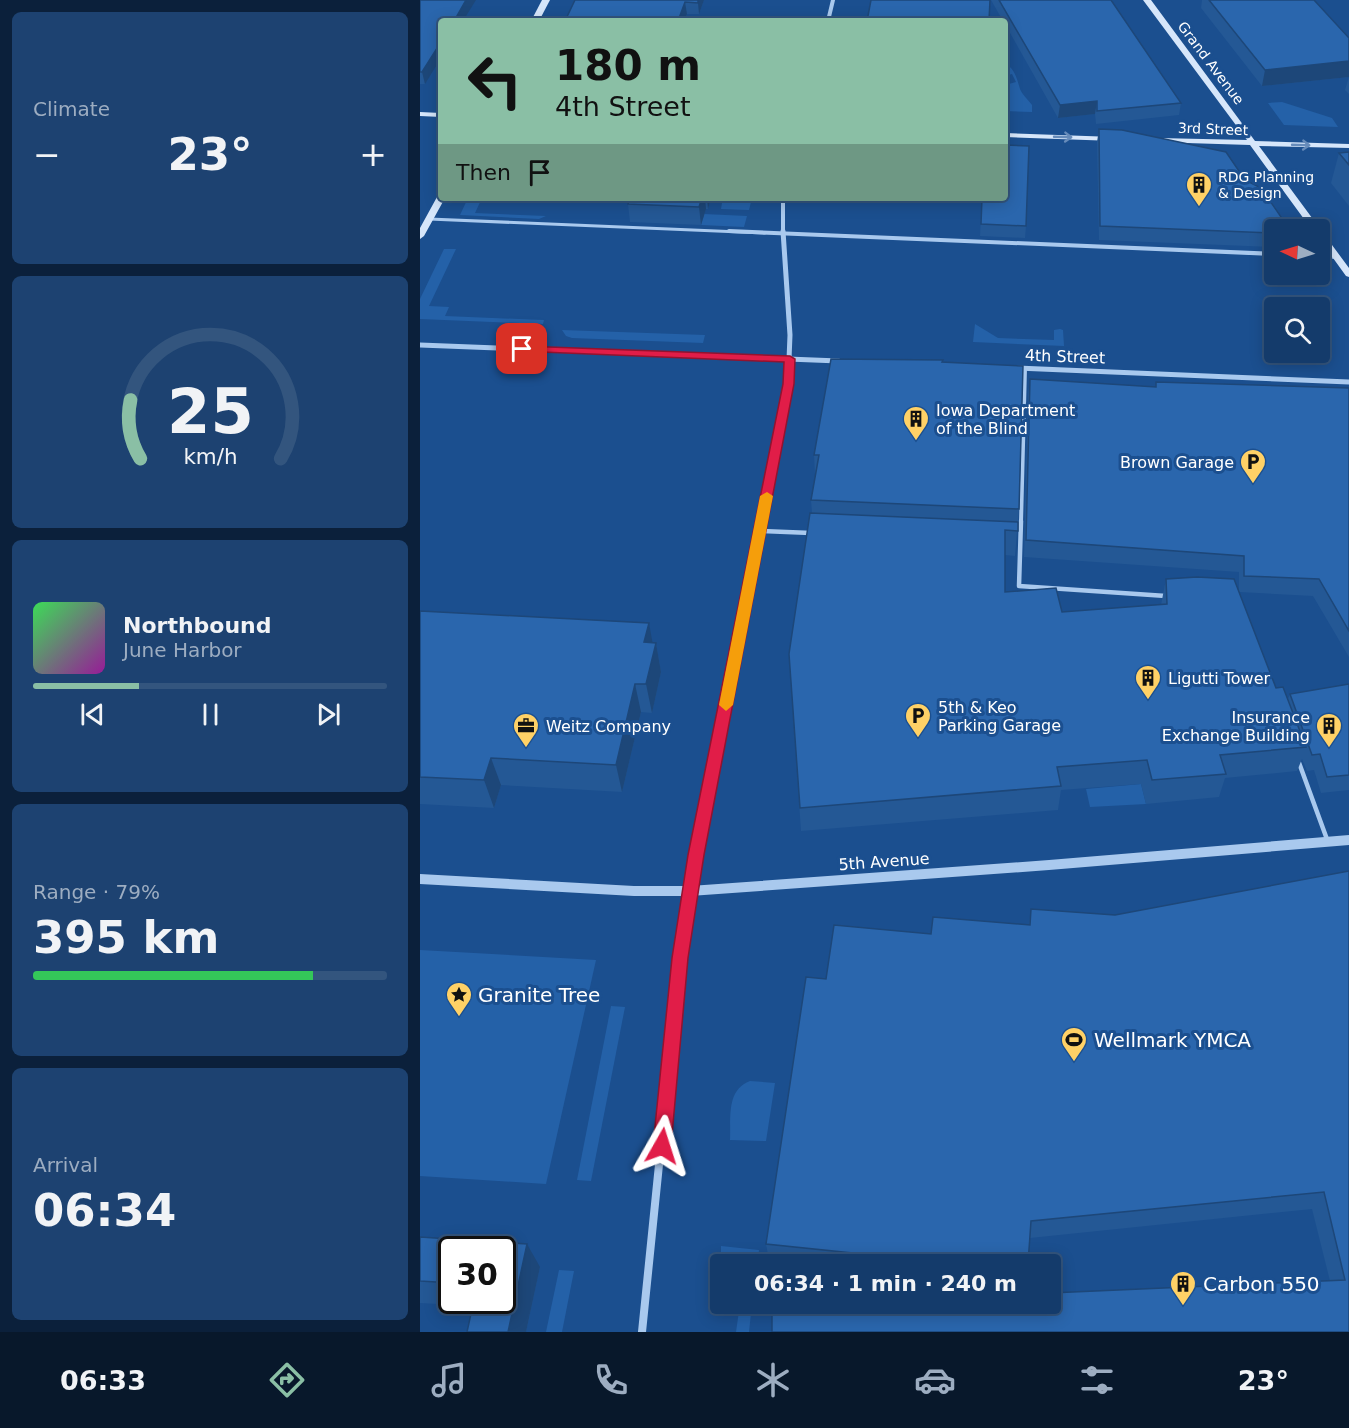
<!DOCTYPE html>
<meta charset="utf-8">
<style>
:root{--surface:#143b6b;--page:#1d4271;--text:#f1f3f6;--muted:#9dadc1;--line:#33557e;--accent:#8abfa5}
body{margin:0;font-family:"DejaVu Sans",sans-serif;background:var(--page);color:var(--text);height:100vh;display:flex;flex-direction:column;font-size:22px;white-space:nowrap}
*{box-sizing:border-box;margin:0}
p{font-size:20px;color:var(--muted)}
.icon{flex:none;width:33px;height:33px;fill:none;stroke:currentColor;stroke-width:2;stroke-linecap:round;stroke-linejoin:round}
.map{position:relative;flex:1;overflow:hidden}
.sheet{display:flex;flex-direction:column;gap:12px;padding:12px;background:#0b203b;width:420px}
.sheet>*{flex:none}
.top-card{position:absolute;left:18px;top:18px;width:570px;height:183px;border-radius:6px;box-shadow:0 3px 15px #0003,0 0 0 2px var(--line);background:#8abfa5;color:#111;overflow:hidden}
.needle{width:39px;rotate:274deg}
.controls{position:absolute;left:844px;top:219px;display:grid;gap:12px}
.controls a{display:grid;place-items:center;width:66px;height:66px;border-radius:6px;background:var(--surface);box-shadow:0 3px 15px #0003,0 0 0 2px var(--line);font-size:30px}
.speed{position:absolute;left:18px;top:1236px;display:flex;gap:12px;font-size:30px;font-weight:700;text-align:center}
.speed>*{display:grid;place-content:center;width:78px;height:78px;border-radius:50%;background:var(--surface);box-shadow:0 3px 15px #0003,0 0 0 2px var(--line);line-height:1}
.speed .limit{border:3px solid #111;border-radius:9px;background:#fff;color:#111}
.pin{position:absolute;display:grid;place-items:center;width:51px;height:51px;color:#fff;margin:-26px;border-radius:12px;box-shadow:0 3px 9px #0006}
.me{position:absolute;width:66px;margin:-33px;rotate:6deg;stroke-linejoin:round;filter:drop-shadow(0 0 4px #0008)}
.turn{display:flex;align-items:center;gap:21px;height:126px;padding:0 18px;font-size:27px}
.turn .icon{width:78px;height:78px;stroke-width:2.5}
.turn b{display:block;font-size:42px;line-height:51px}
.then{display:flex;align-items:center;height:57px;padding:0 18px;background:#0003;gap:12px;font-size:22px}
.big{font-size:45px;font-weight:700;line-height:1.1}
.sheet .tile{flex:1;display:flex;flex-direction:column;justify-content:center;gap:9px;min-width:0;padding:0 21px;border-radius:9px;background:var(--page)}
.sheet .dial{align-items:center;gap:0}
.dial svg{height:156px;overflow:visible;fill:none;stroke:var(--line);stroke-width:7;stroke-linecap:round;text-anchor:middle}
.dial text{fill:var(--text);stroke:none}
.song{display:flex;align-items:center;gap:18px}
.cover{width:72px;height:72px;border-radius:9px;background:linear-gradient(135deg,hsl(130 70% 55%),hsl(300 70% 35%))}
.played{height:6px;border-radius:3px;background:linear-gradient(90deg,var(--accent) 30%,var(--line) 30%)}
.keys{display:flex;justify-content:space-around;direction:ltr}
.heat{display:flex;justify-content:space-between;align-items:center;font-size:33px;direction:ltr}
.charge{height:9px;border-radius:4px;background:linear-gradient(90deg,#34c759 79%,var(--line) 0)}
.trip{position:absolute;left:290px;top:1254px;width:351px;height:60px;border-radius:6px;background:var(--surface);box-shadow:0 3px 15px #0003,0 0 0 2px var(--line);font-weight:700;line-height:60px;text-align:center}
.menu{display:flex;height:96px;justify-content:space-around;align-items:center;background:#08182b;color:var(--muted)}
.menu .icon{width:42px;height:42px}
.menu .selected{color:var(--accent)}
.menu b{font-size:27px;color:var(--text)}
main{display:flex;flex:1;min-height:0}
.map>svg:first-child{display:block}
</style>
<main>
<section class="sheet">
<div class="tile"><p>Climate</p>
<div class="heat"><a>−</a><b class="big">23°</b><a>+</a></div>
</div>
<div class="tile dial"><svg viewBox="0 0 100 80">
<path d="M14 69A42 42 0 1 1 86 69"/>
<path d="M14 69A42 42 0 0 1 9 39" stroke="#8abfa5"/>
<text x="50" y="56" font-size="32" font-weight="700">25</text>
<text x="50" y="72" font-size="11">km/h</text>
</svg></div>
<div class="tile">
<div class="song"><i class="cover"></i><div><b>Northbound</b><p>June Harbor</p></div></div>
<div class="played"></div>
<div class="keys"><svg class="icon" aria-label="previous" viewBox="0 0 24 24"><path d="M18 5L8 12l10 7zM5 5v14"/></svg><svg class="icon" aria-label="pause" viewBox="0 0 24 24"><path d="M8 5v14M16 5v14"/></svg><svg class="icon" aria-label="next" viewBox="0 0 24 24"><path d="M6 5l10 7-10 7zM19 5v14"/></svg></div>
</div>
<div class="tile"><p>Range · 79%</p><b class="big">395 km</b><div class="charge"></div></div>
<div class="tile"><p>Arrival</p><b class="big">06:34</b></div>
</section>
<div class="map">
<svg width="929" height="1332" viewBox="0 0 929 1332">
<rect width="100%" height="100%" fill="#1b4f8f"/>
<g fill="#2461a8">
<path d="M585,63C595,69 597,79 600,89C602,94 608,100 612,105V112L585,111V85L596,82L592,74L585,76Z"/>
<polygon points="862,102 912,118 918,127 864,125 848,103"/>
<polygon points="48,198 62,198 55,213 126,216 119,219 40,215"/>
<polygon points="291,198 332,198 329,210 301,209 302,203 290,202"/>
<polygon points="284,214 327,216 324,227 281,225"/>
<polygon points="24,249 36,249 9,306 29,307 25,316 124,320 123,324 0,319 0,299"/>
<polygon points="555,324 578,338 634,340 634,330 640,329 643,330 644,346 553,342"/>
<polygon points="142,330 285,335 283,343 152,338 146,336"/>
<polygon points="721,784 726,804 670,807 666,789"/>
<polygon points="0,950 176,960 126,1184 0,1176"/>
<polygon points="191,1006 205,1007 171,1181 157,1180"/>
<path d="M330,1081L355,1083L346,1141L310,1140C311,1118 306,1090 330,1081Z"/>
<polygon points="301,1246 339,1250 337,1264 301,1264"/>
<polygon points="139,1270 154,1271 142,1332 126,1332"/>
<polygon points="320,1304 332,1304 329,1332 316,1332"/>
</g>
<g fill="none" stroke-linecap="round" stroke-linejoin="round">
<polyline stroke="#a9c9ee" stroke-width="3" points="9,219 345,233"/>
<g stroke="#a9c9ee" stroke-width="4">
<polyline points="309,231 855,254"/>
<polyline points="900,256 917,257"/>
<polyline points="601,522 605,368"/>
</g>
<g stroke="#a9c9ee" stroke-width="4.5">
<polyline points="601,521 599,586 746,596"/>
<polyline points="340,531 391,533"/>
<polyline points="878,760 908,842"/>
</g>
<g stroke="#a9c9ee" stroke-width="4">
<polyline points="408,21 413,0"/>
<polyline points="363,198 363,233"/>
</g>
<g stroke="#a9c9ee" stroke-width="5">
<polyline points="0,345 419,361"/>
<polyline points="597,368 929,382"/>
<polyline points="341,522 368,384 370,335 363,231"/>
</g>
<polyline stroke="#a9c9ee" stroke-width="6" points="272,883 342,521"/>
<polyline stroke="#a9c9ee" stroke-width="8" points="222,1332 260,958 272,882"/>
<polygon fill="#a9c9ee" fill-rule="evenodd" points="929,835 929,845 629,870 270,896 214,896 0,884 0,874 214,886 270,886 629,860"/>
<g fill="#d6e6fa" fill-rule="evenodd">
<polygon points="122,0 130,0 119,21 111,21"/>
<polygon points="723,0 731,0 835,141 929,144 929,148 839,146 929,268 929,277 926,276 900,240 900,230 892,230 830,145 735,142 735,138 738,138 827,140"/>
<polygon points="0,112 21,113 21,117 0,116"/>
<polygon points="585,133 694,137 698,139 694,141 585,137"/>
<polygon points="21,194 21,198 25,198 4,236 0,239 0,228 17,197"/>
</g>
</g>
<g fill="#245895" fill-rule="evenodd">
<polygon points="0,0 5,84 0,84"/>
<polygon points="155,0 284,0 279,14 267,14 264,21 145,21"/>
<polygon points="571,0 691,0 761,103 759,115 676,124 675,114 638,118 585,24 585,21 583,21"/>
<polygon points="782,0 894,0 929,38 929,94 925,90 929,77 842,86 781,8"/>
<polygon points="679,129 855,230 855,247 679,240 677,142"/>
<polygon points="929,152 929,206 911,183 919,153"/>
<polygon points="210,198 291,198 288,209 286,209 281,225 210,222 208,204"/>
<polygon points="562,198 606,226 605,238 560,236"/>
<polygon points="522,362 599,509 595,556 585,555 585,592 642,612 741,605 746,579 868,699 870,694 929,684 929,790 901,793 894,770 887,771 882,759 877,771 805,778 799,797 726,804 721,784 641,790 638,810 381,831 369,654 392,513 391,500 395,475 394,455"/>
<polygon points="610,379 735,387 736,382 929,388 929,657 893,596 819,592 819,572 604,557 608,395"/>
<polygon points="0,611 236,643 241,672 232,713 221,712 202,792 81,785 74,808 0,804"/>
<polygon points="929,871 929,1332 910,1281 892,1209 610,1238 608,1264 390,1264 349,1260 346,1244 406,979 511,934 609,925 611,909 695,915"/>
<path d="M0,1237L120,1267L106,1332H47L53,1306L0,1303ZM32,1250L82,1300H32Z"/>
</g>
<g fill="#1d4779">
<polygon points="46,0 56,0 43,21 34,21"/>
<polygon points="278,0 284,0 279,14 278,3"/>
<polygon points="265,2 267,14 264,21 258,21"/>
<polygon points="21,42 21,58 5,84 2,72"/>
<polygon points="929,61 929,77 842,86 845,70"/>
<polygon points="677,101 675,114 638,118 640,105"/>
<polygon points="282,198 285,198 286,209 281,225 279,207"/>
<polygon points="287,198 291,198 288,209"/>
<polygon points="229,623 234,651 224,642"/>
<polygon points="236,643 241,672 232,713 226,684"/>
<polygon points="215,684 221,712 202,792 196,765"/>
<polygon points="71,758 81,785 74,808 64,780"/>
<polygon points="107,1244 120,1267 106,1332 88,1332"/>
</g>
<g fill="#2a66ad" stroke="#1d4779" stroke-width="1.5">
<polygon points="0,0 46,0 34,21 21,21 21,42 2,72 0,72"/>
<polygon points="155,0 278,0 278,3 265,2 258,21 145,21"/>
<polygon points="451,0 570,0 569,21 447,21"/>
<polygon points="579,0 691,0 761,103 677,111 677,101 640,105"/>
<polygon points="789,0 894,0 929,38 929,61 845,70"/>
<polygon points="679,129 702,130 806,152 825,180 841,188 870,230 855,230 855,233 680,226"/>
<polygon points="585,145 609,146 606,226 561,224 562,198 585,198"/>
<polygon points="929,152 929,165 919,153"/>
<polygon points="210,198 282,198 279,207 208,204"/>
<polygon points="411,359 523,360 522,362 603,366 599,509 391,500 399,455 394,455"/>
<polygon points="610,379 736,387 736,382 929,388 929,631 899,579 824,576 824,556 606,540"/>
<polygon points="390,513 598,522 598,531 585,530 585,592 636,588 642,612 747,604 746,579 777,577 814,579 856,688 863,687 886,747 800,755 806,774 732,780 727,760 637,767 641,786 380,808 369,654"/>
<polygon points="0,611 229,623 224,642 236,643 226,684 215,684 196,765 71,758 64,780 0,777"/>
<polygon points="929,684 929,775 907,777 900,754 892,755 870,694"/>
<polygon points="929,871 929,1332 352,1332 352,1306 402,1304 630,1304 630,1293 925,1280 904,1192 611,1221 608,1264 539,1264 346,1244 386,977 406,979 414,925 511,934 513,917 610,925 611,909 695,915"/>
<polygon points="0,1237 107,1244 88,1332 47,1332 54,1300 82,1300 82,1250 32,1250 32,1283 0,1281"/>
</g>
<defs><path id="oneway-shaft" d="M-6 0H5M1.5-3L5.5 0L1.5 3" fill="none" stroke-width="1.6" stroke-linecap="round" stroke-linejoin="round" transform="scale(1.5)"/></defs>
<g stroke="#668bba">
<use href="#oneway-shaft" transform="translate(643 137) rotate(2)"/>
<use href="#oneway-shaft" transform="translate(881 145) rotate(2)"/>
</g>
<polygon fill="#e11d48" stroke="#92132f" stroke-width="1.5" points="102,346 370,356 375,359 374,384 284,855 268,958 251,1146 248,1152 242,1155 236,1152 233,1146 252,958 268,855 363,384 364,362 98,351 98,347"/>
<polygon fill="#f59e0b" points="347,492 353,496 313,705 306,711 299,705 340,496"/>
<defs>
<symbol id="building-pin" viewBox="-11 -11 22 30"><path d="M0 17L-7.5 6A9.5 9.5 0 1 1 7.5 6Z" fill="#ffd166" stroke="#1b4f8f"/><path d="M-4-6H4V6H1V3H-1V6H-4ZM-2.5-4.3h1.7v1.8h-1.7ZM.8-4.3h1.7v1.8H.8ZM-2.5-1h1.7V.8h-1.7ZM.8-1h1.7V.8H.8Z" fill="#111"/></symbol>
<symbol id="parking-pin" viewBox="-11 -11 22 30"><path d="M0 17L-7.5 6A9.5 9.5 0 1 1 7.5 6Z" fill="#ffd166" stroke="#1b4f8f"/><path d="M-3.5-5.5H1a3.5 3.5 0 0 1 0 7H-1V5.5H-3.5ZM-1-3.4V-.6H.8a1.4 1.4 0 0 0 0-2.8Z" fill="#111"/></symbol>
<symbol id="office-pin" viewBox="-11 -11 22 30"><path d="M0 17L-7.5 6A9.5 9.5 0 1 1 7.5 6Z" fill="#ffd166" stroke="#1b4f8f"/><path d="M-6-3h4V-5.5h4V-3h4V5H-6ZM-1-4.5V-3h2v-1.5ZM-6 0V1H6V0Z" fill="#111"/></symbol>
<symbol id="sight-pin" viewBox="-11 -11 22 30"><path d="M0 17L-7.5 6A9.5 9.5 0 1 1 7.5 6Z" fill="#ffd166" stroke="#1b4f8f"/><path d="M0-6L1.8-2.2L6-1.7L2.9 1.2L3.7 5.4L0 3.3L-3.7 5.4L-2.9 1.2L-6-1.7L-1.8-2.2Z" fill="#111"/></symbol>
<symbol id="stadium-pin" viewBox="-11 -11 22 30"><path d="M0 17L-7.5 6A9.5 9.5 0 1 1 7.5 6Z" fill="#ffd166" stroke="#1b4f8f"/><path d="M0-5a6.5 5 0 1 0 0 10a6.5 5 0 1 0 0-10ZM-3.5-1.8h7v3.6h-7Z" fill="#111"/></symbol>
</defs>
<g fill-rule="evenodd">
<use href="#building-pin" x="764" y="170" width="30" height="40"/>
<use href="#building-pin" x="481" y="404" width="30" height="40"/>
<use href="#parking-pin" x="818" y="447" width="30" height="40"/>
<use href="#building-pin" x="713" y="663" width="30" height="40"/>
<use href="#parking-pin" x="483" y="701" width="30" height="40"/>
<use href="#office-pin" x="91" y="711" width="30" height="40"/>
<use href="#building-pin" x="894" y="711" width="30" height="40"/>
<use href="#sight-pin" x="24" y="980" width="30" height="40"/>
<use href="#stadium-pin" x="639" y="1025" width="30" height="40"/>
<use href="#building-pin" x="748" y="1269" width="30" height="40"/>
</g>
<g text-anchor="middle" stroke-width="6" stroke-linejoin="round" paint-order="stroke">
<g font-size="14" fill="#fff" stroke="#1b4f8f">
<text transform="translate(791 63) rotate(53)" y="5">Grand Avenue</text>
<text transform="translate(793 129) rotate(2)" y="5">3rd Street</text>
</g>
<g font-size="14" fill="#fff" stroke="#1b4f8f" text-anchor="start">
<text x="798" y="182">RDG Planning<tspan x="798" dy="16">&amp; Design</tspan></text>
</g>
<g font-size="16" fill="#fff" stroke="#1b4f8f">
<text transform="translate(645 356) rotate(2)" y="6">4th Street</text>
<text transform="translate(464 861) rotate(-4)" y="6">5th Avenue</text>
</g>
<g font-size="16" fill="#fff" stroke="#1b4f8f" text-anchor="start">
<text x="516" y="416">Iowa Department<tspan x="516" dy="18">of the Blind</tspan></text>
<text x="814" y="468" text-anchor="end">Brown Garage</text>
<text x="748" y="684">Ligutti Tower</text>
<text x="518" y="713">5th &amp; Keo<tspan x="518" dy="18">Parking Garage</tspan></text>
<text x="890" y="723" text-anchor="end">Insurance<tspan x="890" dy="18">Exchange Building</tspan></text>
<text x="126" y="732">Weitz Company</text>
</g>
<g font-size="20" fill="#fff" stroke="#1b4f8f" text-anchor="start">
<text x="58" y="1002">Granite Tree</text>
<text x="674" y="1047">Wellmark YMCA</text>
<text x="783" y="1291">Carbon 550</text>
</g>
</g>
</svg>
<div class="controls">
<a><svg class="needle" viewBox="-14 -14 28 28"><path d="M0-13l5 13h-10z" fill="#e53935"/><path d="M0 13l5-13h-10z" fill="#9dadc1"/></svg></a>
<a><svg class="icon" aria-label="search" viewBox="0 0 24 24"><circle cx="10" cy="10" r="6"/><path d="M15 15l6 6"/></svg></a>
</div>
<div class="speed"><div class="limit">30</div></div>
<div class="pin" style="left:102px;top:349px;background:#d93025"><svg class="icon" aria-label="arrive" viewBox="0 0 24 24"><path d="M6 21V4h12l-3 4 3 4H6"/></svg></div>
<svg class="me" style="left:242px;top:1146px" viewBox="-20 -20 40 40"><path d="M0-17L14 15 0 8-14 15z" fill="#e11d48" stroke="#fff" stroke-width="4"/></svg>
<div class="trip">06:34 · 1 min · 240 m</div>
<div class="top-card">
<div class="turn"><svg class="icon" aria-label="left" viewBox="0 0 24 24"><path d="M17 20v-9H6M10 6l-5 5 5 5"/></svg><div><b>180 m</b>4th Street</div></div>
<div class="then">Then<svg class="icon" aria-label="arrive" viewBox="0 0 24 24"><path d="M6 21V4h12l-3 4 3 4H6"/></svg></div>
</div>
</div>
</main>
<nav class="menu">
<b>06:33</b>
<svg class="icon selected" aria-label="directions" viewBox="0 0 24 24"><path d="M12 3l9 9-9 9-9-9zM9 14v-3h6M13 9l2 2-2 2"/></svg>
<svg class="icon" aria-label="music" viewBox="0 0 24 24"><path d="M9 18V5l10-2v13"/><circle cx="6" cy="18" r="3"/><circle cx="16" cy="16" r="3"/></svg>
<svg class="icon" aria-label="phone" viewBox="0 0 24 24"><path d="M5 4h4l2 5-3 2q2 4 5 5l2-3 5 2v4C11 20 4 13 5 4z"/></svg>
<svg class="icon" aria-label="climate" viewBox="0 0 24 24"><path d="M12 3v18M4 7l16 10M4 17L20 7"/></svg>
<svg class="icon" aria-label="car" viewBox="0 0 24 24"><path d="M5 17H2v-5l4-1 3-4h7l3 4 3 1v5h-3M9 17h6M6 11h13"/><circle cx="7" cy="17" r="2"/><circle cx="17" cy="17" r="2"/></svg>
<svg class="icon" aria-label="filters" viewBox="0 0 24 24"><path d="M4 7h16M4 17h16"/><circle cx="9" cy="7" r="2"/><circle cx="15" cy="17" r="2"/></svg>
<b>23°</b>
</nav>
